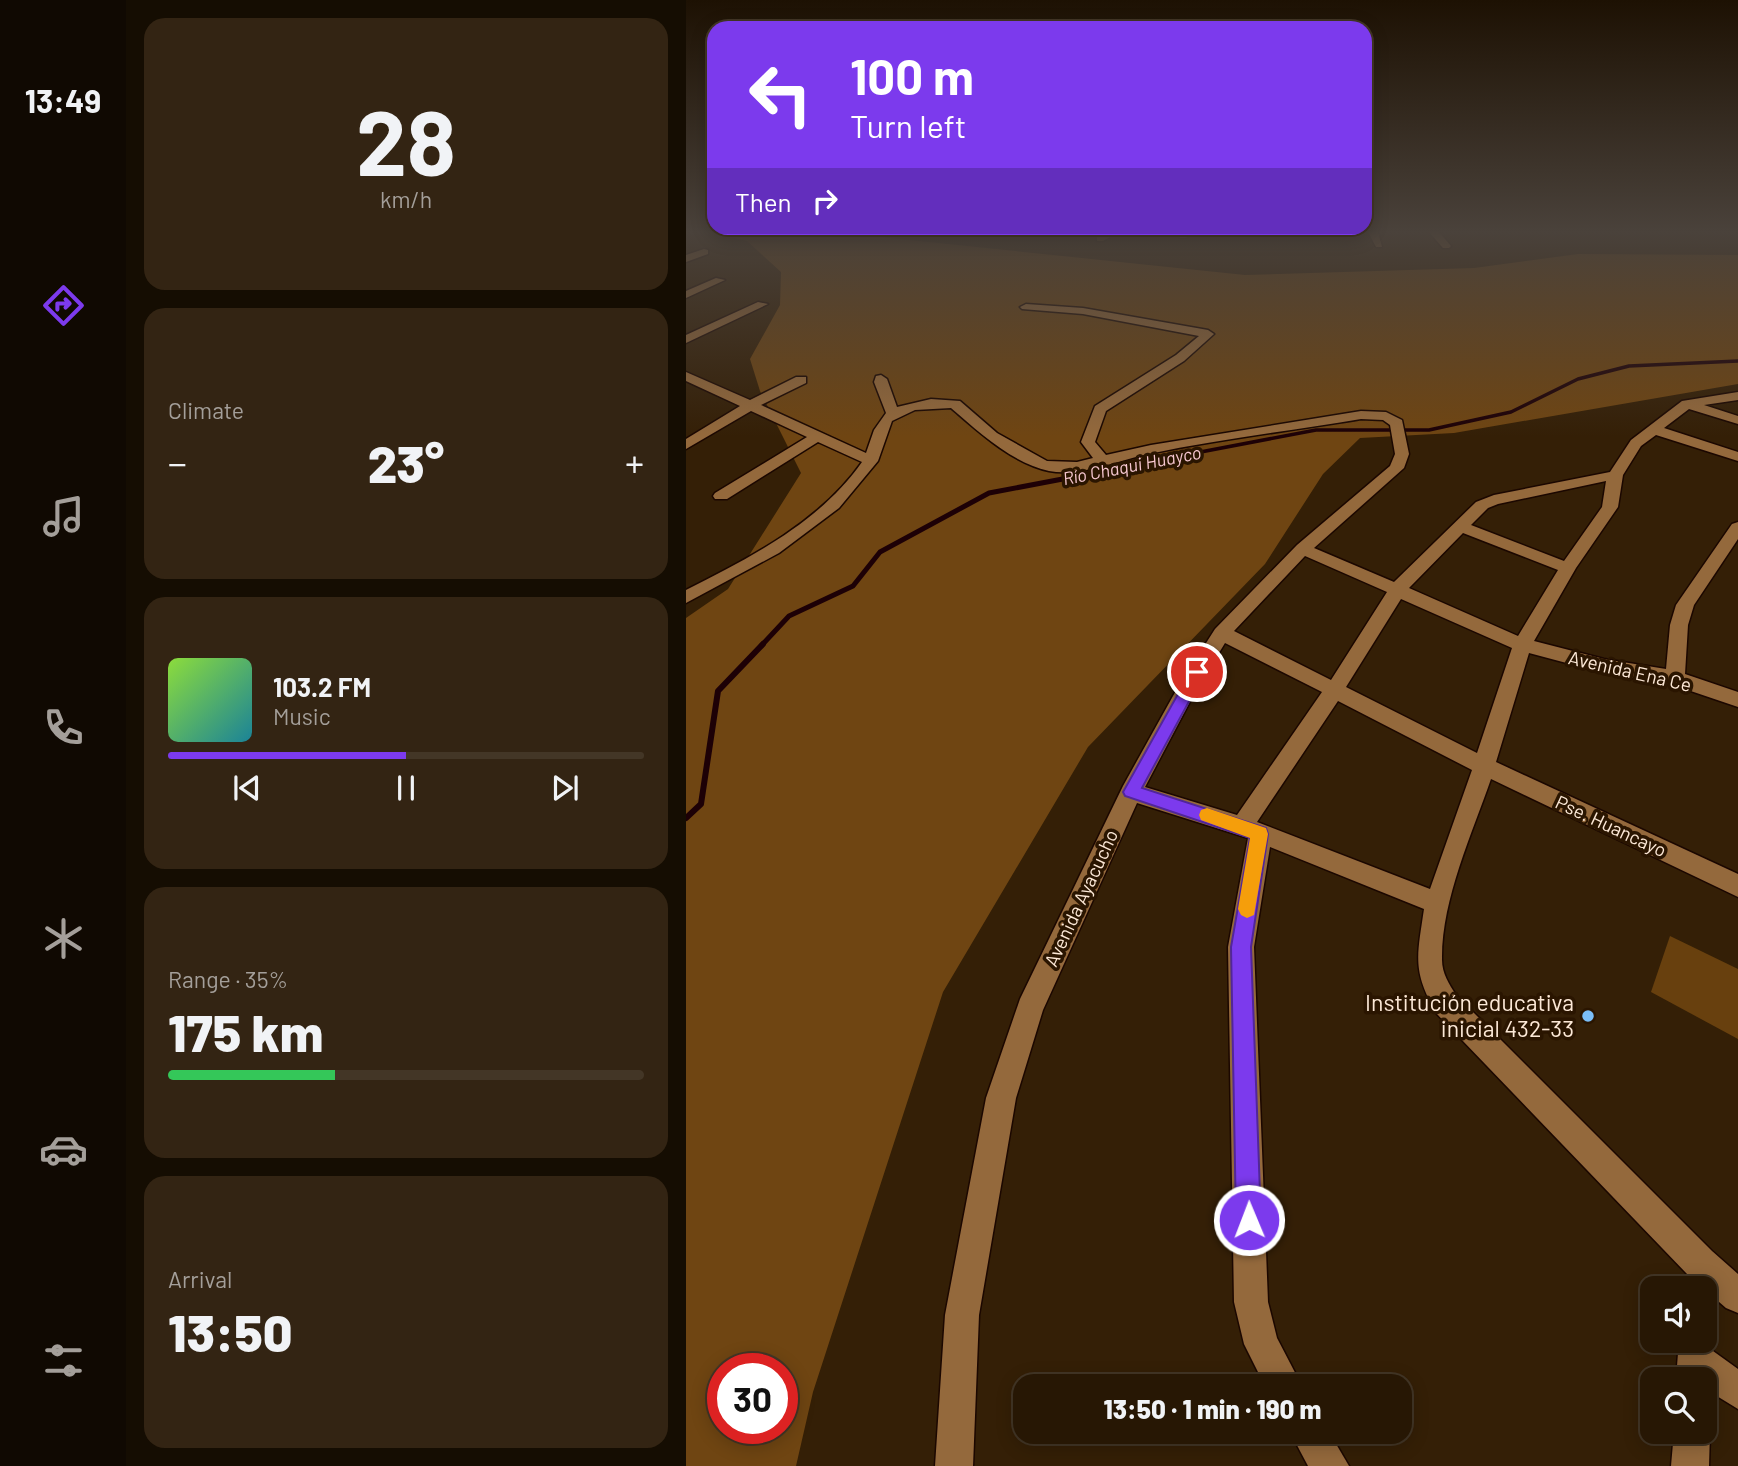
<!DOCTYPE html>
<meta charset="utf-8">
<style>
:root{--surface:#271704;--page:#332413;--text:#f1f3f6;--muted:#a49f9a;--line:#433626;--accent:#7c3aed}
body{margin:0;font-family:Barlow,sans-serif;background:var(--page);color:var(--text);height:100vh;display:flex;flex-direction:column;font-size:26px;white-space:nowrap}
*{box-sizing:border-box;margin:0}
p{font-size:23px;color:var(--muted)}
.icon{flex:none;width:38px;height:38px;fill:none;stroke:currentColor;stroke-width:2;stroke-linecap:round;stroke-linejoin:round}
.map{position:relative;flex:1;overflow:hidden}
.details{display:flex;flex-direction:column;gap:18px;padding:18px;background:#150d02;width:560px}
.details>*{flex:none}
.guide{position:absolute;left:21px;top:21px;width:665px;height:214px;border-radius:21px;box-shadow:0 4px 18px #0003,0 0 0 2px var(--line);background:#7c3aed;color:#fff;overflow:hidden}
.buttons{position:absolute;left:954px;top:1276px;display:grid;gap:14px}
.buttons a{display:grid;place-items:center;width:77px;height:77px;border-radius:14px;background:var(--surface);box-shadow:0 4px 18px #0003,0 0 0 2px var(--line);font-size:35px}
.speed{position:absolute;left:21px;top:1353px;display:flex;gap:14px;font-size:35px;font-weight:700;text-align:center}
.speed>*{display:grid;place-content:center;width:91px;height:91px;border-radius:50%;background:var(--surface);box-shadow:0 4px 18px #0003,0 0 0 2px var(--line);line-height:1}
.speed .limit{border:10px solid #d22;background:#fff;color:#111}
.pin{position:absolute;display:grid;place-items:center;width:60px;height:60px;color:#fff;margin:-30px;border:4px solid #fff;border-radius:50%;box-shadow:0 2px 7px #0007}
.me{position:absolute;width:77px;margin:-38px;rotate:359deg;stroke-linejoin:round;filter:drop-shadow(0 0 5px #0008)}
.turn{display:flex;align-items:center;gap:24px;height:147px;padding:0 28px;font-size:32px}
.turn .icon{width:91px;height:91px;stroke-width:2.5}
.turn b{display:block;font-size:49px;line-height:60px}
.then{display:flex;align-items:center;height:66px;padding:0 28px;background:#0003;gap:14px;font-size:26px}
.big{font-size:52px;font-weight:800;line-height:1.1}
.details .card{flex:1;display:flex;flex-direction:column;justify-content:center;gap:10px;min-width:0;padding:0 24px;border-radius:21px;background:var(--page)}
.details .dial{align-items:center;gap:0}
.dial b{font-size:91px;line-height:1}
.song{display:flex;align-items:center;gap:21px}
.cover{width:84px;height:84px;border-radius:10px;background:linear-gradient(135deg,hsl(90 70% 55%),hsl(190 70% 35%))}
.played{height:7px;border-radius:4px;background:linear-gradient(90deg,var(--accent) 50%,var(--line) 50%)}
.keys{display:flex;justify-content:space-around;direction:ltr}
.heat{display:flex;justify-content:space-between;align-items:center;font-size:38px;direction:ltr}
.charge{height:10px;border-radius:5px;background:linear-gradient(90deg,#34c759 35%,var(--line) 0)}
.trip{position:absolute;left:327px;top:1374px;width:399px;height:70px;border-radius:21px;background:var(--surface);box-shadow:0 4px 18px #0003,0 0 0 2px var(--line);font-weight:800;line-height:70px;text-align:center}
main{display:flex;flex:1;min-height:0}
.tabs{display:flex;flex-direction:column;width:126px;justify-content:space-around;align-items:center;background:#100902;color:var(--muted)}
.tabs .icon{width:49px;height:49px}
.tabs .on{color:var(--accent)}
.tabs b{font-size:32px;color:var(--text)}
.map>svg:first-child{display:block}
</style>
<main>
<nav class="tabs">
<b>13:49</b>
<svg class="icon on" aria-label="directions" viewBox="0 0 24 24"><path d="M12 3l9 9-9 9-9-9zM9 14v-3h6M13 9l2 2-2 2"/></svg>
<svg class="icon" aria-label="music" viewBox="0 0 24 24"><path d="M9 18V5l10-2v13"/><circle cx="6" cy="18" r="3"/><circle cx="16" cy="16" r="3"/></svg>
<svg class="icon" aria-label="phone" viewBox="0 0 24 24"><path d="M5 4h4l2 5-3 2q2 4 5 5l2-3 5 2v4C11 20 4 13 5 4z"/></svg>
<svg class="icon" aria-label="climate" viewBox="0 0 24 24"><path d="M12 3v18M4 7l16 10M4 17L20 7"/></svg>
<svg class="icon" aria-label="car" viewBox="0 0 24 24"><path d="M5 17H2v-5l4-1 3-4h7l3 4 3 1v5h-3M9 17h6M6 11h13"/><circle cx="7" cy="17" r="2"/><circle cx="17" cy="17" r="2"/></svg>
<svg class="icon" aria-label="filters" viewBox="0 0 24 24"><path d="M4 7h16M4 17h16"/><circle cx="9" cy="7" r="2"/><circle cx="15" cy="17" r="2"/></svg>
</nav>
<section class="details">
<div class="card dial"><b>28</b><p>km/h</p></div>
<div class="card"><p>Climate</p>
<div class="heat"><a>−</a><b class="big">23°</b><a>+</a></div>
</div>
<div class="card">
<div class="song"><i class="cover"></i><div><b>103.2 FM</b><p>Music</p></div></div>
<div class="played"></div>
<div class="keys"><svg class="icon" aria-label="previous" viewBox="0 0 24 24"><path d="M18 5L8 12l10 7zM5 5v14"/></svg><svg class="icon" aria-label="pause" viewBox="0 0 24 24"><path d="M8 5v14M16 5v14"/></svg><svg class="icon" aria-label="next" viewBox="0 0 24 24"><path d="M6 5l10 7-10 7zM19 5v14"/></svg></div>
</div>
<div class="card"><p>Range · 35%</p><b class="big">175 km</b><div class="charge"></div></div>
<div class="card"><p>Arrival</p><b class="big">13:50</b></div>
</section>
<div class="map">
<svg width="1052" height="1466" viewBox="0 0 1052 1466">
<rect width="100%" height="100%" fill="#341f06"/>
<polygon fill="#68400e" points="984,936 1052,969 1052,1039 965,992"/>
<path fill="#6f4512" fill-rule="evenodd" d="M23,232H146L559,275L788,268L892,254L1052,255V384L768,433L674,438L637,474L579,564L402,747L257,992L127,1392L110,1466H0V618L42,589L115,473L74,391L64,359L94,305L95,272L61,241ZM37,1368H96V1428H37Z"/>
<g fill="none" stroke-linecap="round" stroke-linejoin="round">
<polyline stroke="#1d0006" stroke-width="3.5" points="394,475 630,430 743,430 825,412 892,379 943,366 1052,361"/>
<polyline stroke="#1d0006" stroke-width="5" points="75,646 103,616 167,586 194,552 303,493 403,474"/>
<polyline stroke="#1d0006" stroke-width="6" points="0,818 15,804 32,691 77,644"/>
<defs>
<g id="minor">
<polygon points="345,232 356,232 351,235"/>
<polygon points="421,232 433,232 417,241 411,241 411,237"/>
<polygon points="497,232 508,232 500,238 494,238 492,236"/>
<polygon points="682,232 692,232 696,247 690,247"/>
<polygon points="743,232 753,232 765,246 763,248 757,248"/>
<polygon points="18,249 22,250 22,254 0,262 0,255"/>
<polygon points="30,278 39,280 0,298 0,291"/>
<polygon points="72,302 82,304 0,343 0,335"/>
<path d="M340,304L397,308L522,330L528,334L498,361L420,411L409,442L420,455L465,445L675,411L700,412L716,420L723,454L718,468L628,548L708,582L790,502L808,495L924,472L945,440L996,401L1052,392V400L1018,405L1052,416V424L1003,409L978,428L1052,452V461L970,435L955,446L937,475L932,507L890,568L848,641L918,659L980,669L984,625L990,605L1046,524L1052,522V539L1008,605L1002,625L999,674L1052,692V707L987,685L918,673L843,653L810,762L1052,874V897L805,779C786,834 755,901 756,960C756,973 763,984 770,995L1026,1251L1052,1274V1313L1040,1308L1002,1275L750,1013C726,970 731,957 738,909L584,847L568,947L582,1302L591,1338L616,1386H579L558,1344L548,1302L542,947L562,838L451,803L357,1010L330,1098L293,1315L287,1466H249L259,1315L300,1098L334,999L437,786L492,687L529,629L611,545L704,466L709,454L704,425L697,420L675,419C605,431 533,439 463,454C433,460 395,477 363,471C326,463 293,432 265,408L229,410L206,421L192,461L153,508L93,553L0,603V590C65,557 133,523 176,462L132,442L41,499H29L27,496L29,493L121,437L65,411L0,449V439L54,406L0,381V372L64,400L110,377H120V383L75,405L180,453L188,430L200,413L188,382L190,376L195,375L201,379L211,407L245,399L274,401L311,433L361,461L391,462L407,458L395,442L409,406L490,355L513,336L397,314L336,309L334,307ZM920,481L916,507L878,561L785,525L802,508L812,504ZM777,533L872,570L832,636L723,588ZM619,556L701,592L645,680L548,631ZM715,599L826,648L791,753L660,687ZM539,643L636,692L551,815L459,787L508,694ZM652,701L786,770L744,889L571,822Z"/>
<polygon points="1018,1326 1022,1328 1027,1340 1027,1351 1052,1369 1052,1409 1021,1390 1018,1393 1018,1379 990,1379 993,1340 1018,1340"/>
<polygon points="1018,1419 1024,1432 1023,1466 985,1466 988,1432 1018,1432"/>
<polygon points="604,1432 643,1432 663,1466 622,1466"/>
</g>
</defs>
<use href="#minor" stroke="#1b0700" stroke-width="3"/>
<use href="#minor" fill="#94693c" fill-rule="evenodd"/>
</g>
<linearGradient id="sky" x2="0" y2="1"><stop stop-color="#1d1103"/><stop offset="0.53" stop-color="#4a423b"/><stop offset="1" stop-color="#4a423b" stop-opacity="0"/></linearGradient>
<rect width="1052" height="437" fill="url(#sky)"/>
<polygon fill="#7c3aed" stroke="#51269a" stroke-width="2" points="511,667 519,672 456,788 580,828 582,834 565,947 575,1220 571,1229 563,1232 554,1229 550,1220 545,947 564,838 439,796 437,792 506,669"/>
<polygon fill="#f59e0b" points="521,808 580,828 582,834 568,915 561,918 555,915 552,909 564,838 515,820 513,815 515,810"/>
<circle fill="#7bbef8" stroke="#2a1500" stroke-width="2.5" cx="902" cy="1016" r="7"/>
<g text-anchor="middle" stroke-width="7" stroke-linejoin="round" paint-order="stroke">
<g font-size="18" font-style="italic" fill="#f7c8d1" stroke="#2a1500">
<text transform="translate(446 466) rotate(-11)" y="6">Río Chaqui Huayco</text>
</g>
<g font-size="19" fill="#fde9d7" stroke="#2a1500">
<text transform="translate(944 671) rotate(13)" y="7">Avenida Ena Ce</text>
<text transform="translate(925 826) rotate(25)" y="7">Pse. Huancayo</text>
<text transform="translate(395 898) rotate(-65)" y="7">Avenida Ayacucho</text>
</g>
<g font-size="23" fill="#fde9d7" stroke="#2a1500" text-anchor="end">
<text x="888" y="1011">Institución educativa<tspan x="888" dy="26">inicial 432-33</tspan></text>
</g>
</g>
</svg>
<div class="buttons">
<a><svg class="icon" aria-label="sound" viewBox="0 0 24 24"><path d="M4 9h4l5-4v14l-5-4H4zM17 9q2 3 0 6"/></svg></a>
<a><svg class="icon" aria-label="search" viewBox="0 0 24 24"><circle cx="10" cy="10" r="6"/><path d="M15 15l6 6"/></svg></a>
</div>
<div class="speed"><div class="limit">30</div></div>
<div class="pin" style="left:511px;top:672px;background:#d93025"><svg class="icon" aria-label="arrive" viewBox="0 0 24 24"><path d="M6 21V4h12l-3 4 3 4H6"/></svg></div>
<svg class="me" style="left:563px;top:1220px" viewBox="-20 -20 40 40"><circle r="17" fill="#7c3aed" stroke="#fff" stroke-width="3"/><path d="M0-11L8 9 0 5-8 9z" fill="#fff"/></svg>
<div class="trip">13:50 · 1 min · 190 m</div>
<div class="guide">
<div class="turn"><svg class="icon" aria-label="left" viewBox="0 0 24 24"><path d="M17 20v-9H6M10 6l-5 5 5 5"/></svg><div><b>100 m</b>Turn left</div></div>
<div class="then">Then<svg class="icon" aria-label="right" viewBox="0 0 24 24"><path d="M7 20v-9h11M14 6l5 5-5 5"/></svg></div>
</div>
</div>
</main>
